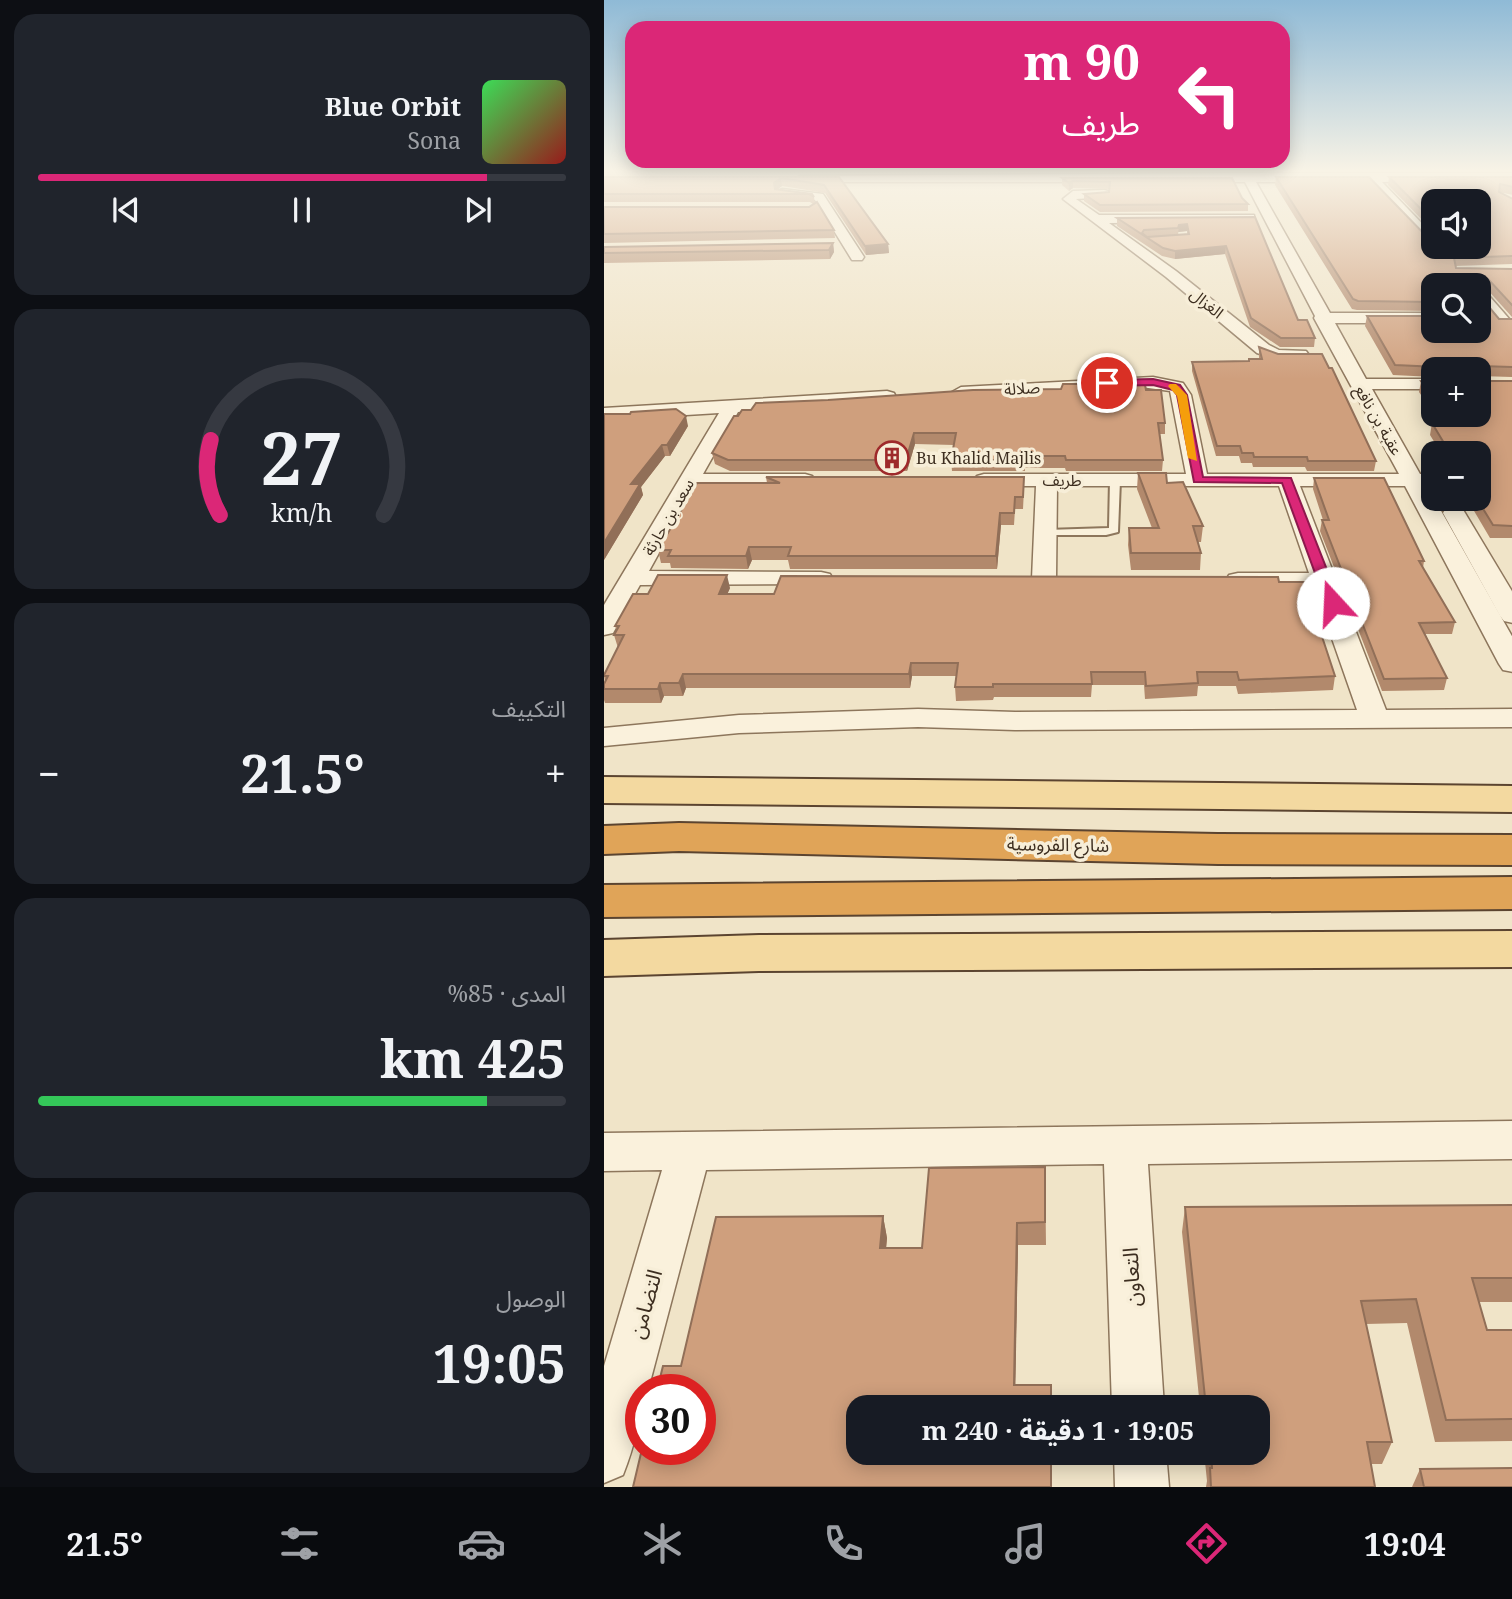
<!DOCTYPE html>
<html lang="ar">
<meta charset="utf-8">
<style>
:root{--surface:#171b24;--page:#20242c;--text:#f1f3f6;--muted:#9ea1a6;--line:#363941;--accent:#db2777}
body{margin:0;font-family:"Noto Serif","Noto Sans Arabic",serif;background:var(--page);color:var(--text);direction:rtl;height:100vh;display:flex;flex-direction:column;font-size:26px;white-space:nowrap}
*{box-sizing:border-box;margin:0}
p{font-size:23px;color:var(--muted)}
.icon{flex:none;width:38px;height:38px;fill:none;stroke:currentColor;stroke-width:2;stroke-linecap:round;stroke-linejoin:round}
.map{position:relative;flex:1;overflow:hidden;direction:ltr}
.sheet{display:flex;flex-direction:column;gap:14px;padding:14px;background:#0d0f14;width:604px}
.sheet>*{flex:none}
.top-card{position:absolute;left:21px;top:21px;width:665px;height:147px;border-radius:21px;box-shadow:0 4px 18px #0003;direction:rtl;background:#db2777;color:#fff;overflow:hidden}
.controls{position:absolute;left:817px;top:189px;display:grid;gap:14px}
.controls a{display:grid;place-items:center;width:70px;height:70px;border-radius:14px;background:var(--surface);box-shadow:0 4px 18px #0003;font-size:35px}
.speed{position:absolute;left:21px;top:1374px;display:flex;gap:14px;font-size:35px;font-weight:700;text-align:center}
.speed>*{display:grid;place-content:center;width:91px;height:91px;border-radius:50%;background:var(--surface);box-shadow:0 4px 18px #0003;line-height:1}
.speed .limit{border:10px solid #d22;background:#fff;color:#111}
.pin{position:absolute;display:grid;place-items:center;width:60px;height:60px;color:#fff;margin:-30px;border:4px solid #fff;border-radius:50%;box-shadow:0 2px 7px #0007}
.me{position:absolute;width:77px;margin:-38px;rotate:340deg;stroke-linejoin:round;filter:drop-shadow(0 0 5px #0008)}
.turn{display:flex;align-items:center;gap:24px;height:147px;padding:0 35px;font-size:32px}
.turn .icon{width:91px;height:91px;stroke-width:2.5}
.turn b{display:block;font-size:49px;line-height:60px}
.big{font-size:52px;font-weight:700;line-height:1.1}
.sheet .tile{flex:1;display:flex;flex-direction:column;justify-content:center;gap:10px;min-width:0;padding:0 24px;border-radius:21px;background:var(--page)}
.sheet .dial{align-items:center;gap:0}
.dial svg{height:182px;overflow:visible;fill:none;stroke:var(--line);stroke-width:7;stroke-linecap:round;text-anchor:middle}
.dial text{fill:var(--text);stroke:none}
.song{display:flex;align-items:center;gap:21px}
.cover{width:84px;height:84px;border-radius:10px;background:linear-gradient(135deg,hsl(130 70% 55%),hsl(0 70% 35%))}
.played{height:7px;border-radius:4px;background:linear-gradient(90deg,var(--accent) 85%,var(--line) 85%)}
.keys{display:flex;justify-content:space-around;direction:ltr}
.heat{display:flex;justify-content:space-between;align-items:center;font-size:38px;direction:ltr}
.charge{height:10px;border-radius:5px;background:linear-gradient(90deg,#34c759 85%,var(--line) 0)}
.trip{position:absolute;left:242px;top:1395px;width:424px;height:70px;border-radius:21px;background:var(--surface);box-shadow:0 4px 18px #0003;font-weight:700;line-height:70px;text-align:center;direction:rtl}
.tab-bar{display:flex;height:112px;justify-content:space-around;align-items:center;background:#090b0e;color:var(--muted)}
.tab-bar .icon{width:49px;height:49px}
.tab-bar .selected{color:var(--accent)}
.tab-bar b{font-size:32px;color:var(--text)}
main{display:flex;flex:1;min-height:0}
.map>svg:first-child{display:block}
</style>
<main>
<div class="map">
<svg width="909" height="1487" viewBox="0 0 909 1487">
<rect width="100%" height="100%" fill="#f0e4c8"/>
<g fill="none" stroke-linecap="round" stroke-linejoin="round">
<defs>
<polygon id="lane" points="511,477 516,480 514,532 502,535 438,535 438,531 442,530 505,528 506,480"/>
<g id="street">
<polygon points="643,173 909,173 909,179 778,182 830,236 830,247 835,247 825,247 766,182 652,182 726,313 830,313 830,323 731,323 762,379 830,379 830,389 768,389 816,474 830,474 830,486 823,486 909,638 909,672 899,670 895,664 801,486 696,486 782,710 909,709 909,727 411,730 314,727 135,733 0,746 0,728 135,715 314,709 411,712 753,710 710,587 634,587 625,585 622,580 625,575 634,573 705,573 675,486 453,486 452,579 449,584 440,586 431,584 428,579 432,486 380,486 373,484 369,480 373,476 380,474 582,474 566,391 530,386 357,397 348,392 357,387 549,377 579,383 587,395 603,474 795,474 710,318 711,316 641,182 196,182 190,179 196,176"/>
<polygon points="178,189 219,194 260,257 258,260 248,260 211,200 174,195 174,191"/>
<polygon points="500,190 504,191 504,197 472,199 495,215 650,215 650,221 646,222 505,223 572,271 665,345 675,350 702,351 705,355 702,359 673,360 653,353 562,277 459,199 469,191"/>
<polygon points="875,288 880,290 907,321 907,327 895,327 875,303"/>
<polygon points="283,391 290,393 292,397 290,401 134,412 99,474 201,474 208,476 212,480 208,484 201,486 92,486 45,571 217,572 226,574 229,579 226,584 36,585 9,633 0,635 0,605 115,413 0,420 0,408"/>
<polygon points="850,506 858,508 909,593 909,623 900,621 896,616 839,513 842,508"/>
<path d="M909,1121V1159L544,1164L560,1407H508L500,1164L102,1170L44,1390H37C37,1420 30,1447 19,1475L0,1483V1366L58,1170L0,1171V1133Z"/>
<polygon points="510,1452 562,1452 565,1487 511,1487"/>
</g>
<g id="primary">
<polygon points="0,777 909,786 909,812 0,803"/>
<polygon points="909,931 909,967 155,971 0,976 0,940 155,935"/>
</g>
<g id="highway">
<polygon points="75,823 614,834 909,835 909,865 614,864 75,851 0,854 0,826"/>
<polygon points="909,877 909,909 0,917 0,885"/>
</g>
</defs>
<use href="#lane" stroke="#8d765c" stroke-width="4"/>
<use href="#street" stroke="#8d765c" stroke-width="3"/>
<use href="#primary" stroke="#5b4430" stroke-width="4"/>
<use href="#highway" stroke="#5b4430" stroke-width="4"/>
<use href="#lane" fill="#faf1dc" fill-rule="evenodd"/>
<use href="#street" fill="#faf1dc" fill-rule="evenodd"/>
<use href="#primary" fill="#f3d9a0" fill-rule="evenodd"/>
<use href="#highway" fill="#e0a458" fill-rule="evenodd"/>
</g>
<g fill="#b2896c" fill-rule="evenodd">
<polygon points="0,177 235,177 284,244 285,253 262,255 221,193 178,186 174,189 208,194 210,197 211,203 230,230 231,238 0,243 0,207 205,207 209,204 206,202 0,202"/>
<polygon points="672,177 827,241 875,247 830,201 830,232 784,185 785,177 909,177 909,195 895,192 909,199 909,264 851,266 852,268 909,269 909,318 882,288 875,286 875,295 895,319 909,319 909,377 875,376 875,369 830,369 830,377 789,375 761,326 763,316 875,331 830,285 830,311 753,310 748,309 671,185"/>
<polygon points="458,178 628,178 638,198 644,204 644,211 496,212 480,201 480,194 505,192 505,189 469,188 465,191 458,185"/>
<path d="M651,217L694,320L711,338L710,347H676L646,327L621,254L571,259L558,256L513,226V218ZM583,231V234L574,235V232Z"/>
<polygon points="229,243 230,252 226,259 0,263 0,247"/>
<polygon points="655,347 772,461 770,471 703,471 701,467 649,467 648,463 637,463 635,456 612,456 588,371 588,362 644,361 645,359 655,359"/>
<polygon points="830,380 830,414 815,392 817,381"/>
<polygon points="877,381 909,381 909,538 886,538 863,499 875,499 875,453 837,453 826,435 828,423 836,424 830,415 875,415"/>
<polygon points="542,390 561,423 561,434 556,434 559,460 558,471 462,471 461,468 421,468 421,471 348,471 347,460 350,445 311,444 303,471 126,471 111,464 108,453 134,416 147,410 224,400"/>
<polygon points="26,414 84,426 66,456 61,456 37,487 39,495 0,560"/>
<polygon points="534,473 563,483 599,526 597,542 594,542 597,553 596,570 527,570 524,545 525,528 548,528 533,489"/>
<polygon points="162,477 420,489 419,509 411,509 410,525 397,525 393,569 186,569 184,560 148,560 144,569 67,568 66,563 57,563 54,550 163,483"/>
<polygon points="710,478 820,561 819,568 851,622 848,634 821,634 843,678 840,690 778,691 716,531 718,520 719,520 709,489"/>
<polygon points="675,582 731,676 729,690 634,694 632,686 594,686 593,696 541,699 540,685 488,685 487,697 390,697 389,700 352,701 351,687 352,676 308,676 306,688 82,688 79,696 60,696 57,703 1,703 0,700 0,684 1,682 0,675 14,648 10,635 13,631 11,626 44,594 126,588 123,594"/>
<polygon points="441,1167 442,1245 414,1245 411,1385 77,1366 279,1216 283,1238 282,1248 318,1248"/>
<polygon points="909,1205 909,1302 875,1302 883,1330 909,1330 909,1441 831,1442 803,1323 762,1324 788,1442 778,1464 767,1464 771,1487 602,1487 603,1481 600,1452 653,1452 653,1407 596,1407 578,1232 581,1207"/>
<polygon points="816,1469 909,1487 808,1487"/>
</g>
<g fill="#916f58">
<polygon points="177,178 178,186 171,191 170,183"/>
<polygon points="469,181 469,188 465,191 465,183"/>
<polygon points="583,224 583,231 574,232 574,235 575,225"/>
<polygon points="229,243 230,252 226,259 225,250"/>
<polygon points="284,244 285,253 262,255 261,246"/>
<polygon points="622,246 621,254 571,259 571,251"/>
<polygon points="82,416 84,426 66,456 63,445"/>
<polygon points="310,433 311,444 303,471 302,460"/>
<polygon points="58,445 61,456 37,487 39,495 0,560 0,543 27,484"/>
<polygon points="396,513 397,525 393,569 392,556"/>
<polygon points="145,547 148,560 144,569 142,556"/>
<polygon points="123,575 126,588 118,606 115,594"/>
<polygon points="307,663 308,676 306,688 305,674"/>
<polygon points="79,674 82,688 79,696 75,683"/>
<polygon points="56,683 60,696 57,703 54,689"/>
<polygon points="279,1216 283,1238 280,1271 276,1248"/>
<polygon points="413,1223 414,1245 411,1406 410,1385"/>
</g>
<g fill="#cf9f7d" stroke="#916f58" stroke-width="2" fill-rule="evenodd">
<polygon points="0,177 235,177 284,244 261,246 220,185 177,178 170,183 171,189 208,194 210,197 205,194 0,194"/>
<polygon points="672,177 765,177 827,241 830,241 830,247 875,247 875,201 830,201 830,222 785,177 909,177 909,187 896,184 895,192 909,199 909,256 850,258 852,268 909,269 909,306 884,279 875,277 875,295 895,319 909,319 909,367 877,366 875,377 875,369 834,369 834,367 791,365 763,316 830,316 830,331 875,331 875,285 830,285 830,302 754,301 749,299"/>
<polygon points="458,178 628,178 638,198 644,204 496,205 480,194 505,192 506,182 469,181 465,183"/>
<polygon points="213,202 230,230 0,234 0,207 205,207"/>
<path d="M651,217L694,320H703L711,338H677L647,318L622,246L571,251L559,248L513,218ZM583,224L585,234L543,237L538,233L540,230L574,228L575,225Z"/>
<polygon points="229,243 225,250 0,253 0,247"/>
<polygon points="655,347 674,354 718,354 725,368 728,368 772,461 704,461 703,457 650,457 649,453 638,453 636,446 613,446 588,362 645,361 645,359 658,359"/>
<polygon points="875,379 877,381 909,381 909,526 889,525 873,499 875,499 875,453 846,453 828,423 845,424 839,415 875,415"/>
<polygon points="540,380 542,390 557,390 561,423 554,423 559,460 462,460 461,456 421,456 421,460 347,460 352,433 310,433 302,460 124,460 108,453 130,416 134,416 138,410 147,410 152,403 224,400 369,390 457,389 459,384 521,384 520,381"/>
<polygon points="830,380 830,400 817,381"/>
<polygon points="72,409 82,416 63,445 58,445 27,484 36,484 0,543 0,414 26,414 27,412"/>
<polygon points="534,473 562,473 563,483 579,482 599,526 589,526 597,553 527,553 525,528 555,528"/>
<polygon points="162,477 420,477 419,497 411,497 410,513 396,513 392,556 184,556 187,547 145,547 142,556 64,556 67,550 54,550 93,483 176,483"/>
<polygon points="710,478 780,478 820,561 815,561 851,622 815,623 843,678 780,679 718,520 725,520"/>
<polygon points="54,575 123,575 115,594 170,594 177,576 674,577 675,582 700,582 731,676 635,680 633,672 593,672 594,683 542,686 541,672 487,672 488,684 389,684 389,687 351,687 354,663 307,663 305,674 79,674 75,683 56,683 54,689 0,689 0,684 4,676 0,676 0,675 20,635 10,635 15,626 11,626 29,594 44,594"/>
<polygon points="441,1167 441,1222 413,1223 410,1385 447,1385 447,1407 254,1407 254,1452 447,1452 447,1487 29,1487 38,1449 96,1449 96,1390 53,1390 59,1366 77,1366 112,1217 279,1216 276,1248 318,1248 325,1168"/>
<polygon points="909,1205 909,1278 868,1278 883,1330 909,1330 909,1419 842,1420 812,1299 757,1301 788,1442 763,1442 771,1487 607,1487 606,1468 608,1468 607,1452 653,1452 653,1407 602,1407 581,1207"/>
<polygon points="909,1468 909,1487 820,1487 816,1469"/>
</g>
<linearGradient id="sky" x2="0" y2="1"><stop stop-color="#8fbad6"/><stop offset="0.45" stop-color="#f8f3e6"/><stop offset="1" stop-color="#f8f3e6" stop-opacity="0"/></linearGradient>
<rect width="909" height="379" fill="url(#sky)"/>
<polygon fill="#db2777" stroke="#8e194d" stroke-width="2" points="549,379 576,385 583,395 599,477 687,478 736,603 734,606 729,607 722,603 678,483 590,482 573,395 569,390 549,385 503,386 498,383 503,380"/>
<polygon fill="#f59e0b" points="566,384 572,384 583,395 593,461 584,458 573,396 564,386"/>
<defs>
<symbol id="building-ring" viewBox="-11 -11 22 22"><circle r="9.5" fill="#f7eed8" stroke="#9e2a2b" stroke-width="1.5"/><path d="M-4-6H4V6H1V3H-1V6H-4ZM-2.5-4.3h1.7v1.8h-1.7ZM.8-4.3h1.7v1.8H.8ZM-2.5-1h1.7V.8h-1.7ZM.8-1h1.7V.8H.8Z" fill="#9e2a2b"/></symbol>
</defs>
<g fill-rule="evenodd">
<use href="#building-ring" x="269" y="439" width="38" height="38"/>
</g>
<g text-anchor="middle" stroke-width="7" stroke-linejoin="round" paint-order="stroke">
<g font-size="16" fill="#3d2e20" stroke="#f7eed8">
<text transform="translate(603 303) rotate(39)" y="6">الغزال</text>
<text transform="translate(418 388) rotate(-4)" y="6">صلالة</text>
<text transform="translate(775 420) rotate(60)" y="6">عقبة بن نافع</text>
<text x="458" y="486">طريف</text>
<text transform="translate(64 517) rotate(-60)" y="6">سعد بن حارثة</text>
</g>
<g font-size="16" fill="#3d2e20" stroke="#f7eed8" text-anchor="start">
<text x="312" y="464">Bu Khalid Majlis</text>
</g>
<g font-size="18" fill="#3d2e20" stroke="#f7eed8">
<text transform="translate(454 845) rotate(1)" y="6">شارع الفروسية</text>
</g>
<g font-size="21" fill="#3d2e20" stroke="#f7eed8">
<text transform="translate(528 1277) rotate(-93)" y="7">التعاون</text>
<text transform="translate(42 1304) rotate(-74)" y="7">التضامن</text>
</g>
</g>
</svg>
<div class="controls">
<a><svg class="icon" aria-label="sound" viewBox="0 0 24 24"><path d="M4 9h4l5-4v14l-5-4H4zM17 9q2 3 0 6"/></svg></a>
<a><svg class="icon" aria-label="search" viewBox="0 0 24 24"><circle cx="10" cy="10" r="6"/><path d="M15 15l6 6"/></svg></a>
<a>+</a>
<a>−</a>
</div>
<div class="speed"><div class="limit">30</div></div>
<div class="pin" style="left:503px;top:383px;background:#d93025"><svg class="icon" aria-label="arrive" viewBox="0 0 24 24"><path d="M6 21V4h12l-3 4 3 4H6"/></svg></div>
<svg class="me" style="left:729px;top:603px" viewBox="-20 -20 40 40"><circle r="19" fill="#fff"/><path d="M0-13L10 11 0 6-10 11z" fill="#db2777"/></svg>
<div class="trip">19:05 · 1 دقيقة · 240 m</div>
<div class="top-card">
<div class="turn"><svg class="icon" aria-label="left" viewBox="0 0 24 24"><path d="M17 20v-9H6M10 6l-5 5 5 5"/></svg><div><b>90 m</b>طريف</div></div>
</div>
</div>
<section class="sheet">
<div class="tile">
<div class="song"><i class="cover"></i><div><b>Blue Orbit</b><p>Sona</p></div></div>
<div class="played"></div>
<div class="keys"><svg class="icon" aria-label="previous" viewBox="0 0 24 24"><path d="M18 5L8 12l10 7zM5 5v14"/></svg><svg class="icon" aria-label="pause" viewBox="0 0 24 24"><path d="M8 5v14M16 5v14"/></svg><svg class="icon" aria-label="next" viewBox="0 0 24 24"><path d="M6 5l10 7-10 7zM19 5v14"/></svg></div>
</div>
<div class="tile dial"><svg viewBox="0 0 100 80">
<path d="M14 69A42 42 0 1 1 86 69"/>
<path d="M14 69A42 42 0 0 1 10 36" stroke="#db2777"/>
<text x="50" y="56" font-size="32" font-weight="700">27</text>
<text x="50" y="72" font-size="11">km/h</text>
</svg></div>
<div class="tile"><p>التكييف</p>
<div class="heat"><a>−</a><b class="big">21.5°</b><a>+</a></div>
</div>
<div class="tile"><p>المدى · 85%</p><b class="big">425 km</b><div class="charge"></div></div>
<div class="tile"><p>الوصول</p><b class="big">19:05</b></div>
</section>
</main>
<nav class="tab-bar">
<b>19:04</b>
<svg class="icon selected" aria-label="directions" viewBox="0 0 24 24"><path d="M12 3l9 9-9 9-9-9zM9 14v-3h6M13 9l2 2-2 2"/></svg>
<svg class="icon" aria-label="music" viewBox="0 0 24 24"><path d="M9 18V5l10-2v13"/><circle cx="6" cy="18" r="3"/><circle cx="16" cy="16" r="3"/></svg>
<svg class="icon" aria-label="phone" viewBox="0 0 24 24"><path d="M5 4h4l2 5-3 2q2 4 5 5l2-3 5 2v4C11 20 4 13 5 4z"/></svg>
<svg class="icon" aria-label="climate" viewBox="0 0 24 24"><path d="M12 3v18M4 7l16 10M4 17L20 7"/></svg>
<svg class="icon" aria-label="car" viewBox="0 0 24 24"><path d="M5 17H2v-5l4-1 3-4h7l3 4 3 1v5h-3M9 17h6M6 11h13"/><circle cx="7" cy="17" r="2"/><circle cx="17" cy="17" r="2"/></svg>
<svg class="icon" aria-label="filters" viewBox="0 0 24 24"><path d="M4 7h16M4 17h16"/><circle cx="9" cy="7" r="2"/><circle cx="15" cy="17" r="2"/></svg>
<b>21.5°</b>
</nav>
